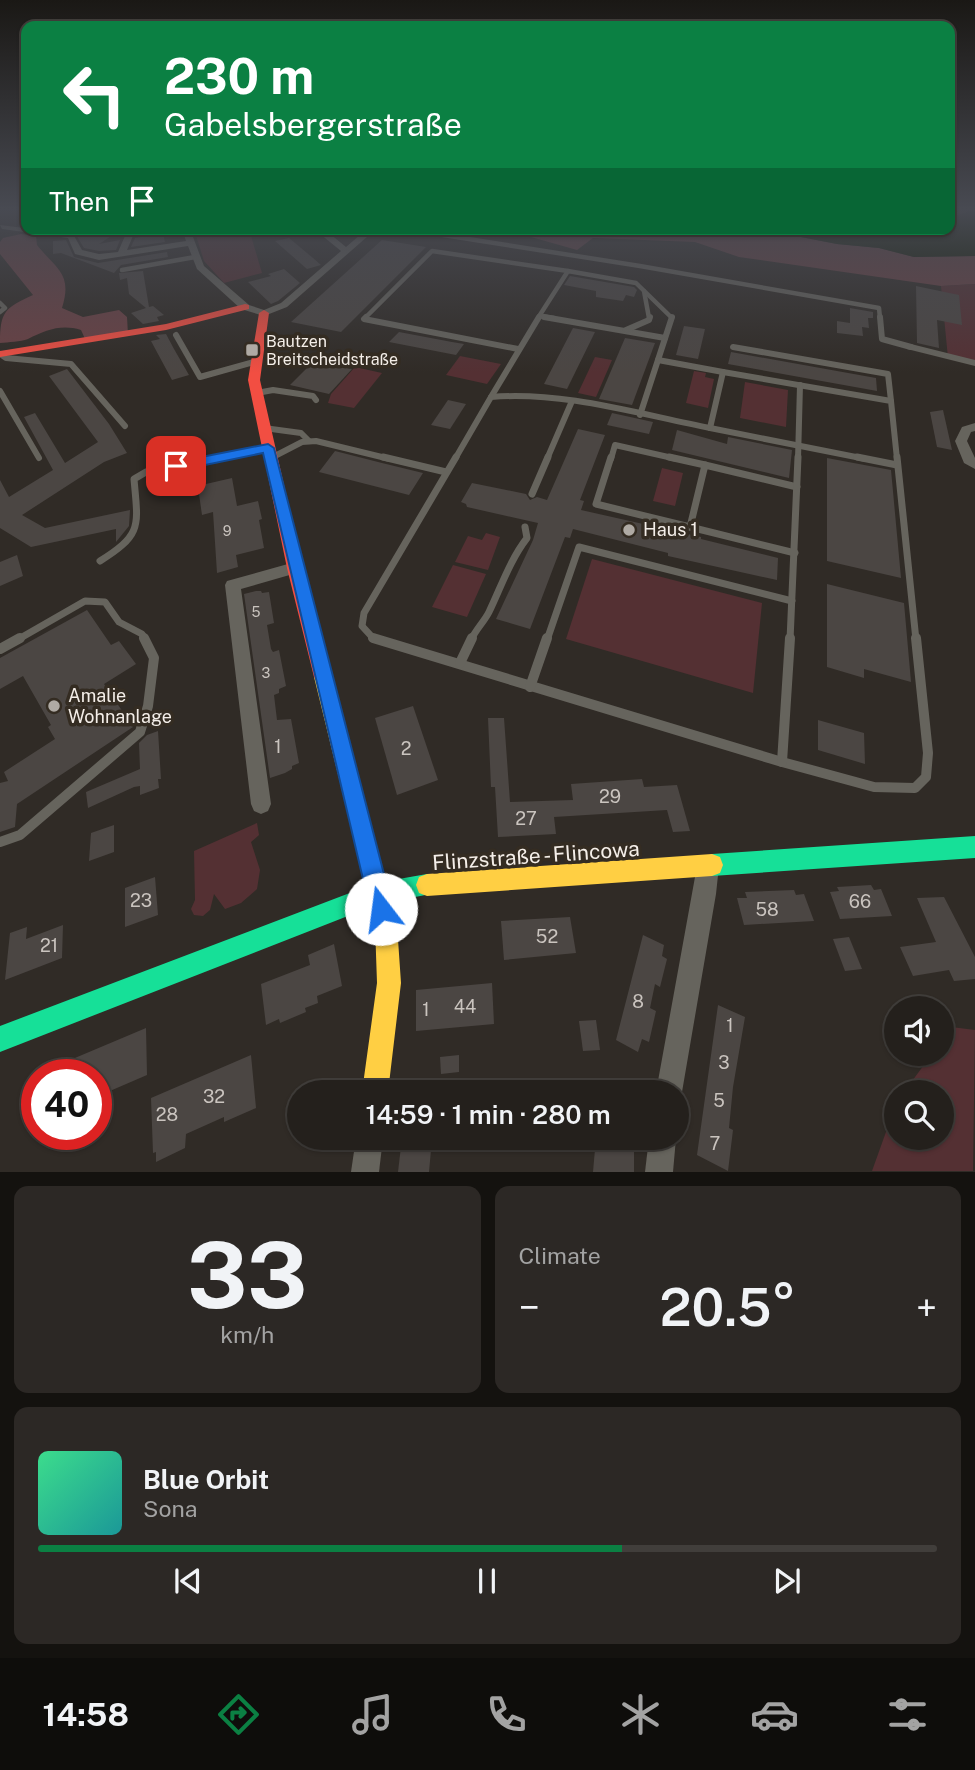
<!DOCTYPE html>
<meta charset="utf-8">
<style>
:root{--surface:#24201c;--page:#2c2825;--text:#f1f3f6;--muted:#a3a3a3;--line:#413e3b;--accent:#0b8043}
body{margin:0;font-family:"Public Sans",sans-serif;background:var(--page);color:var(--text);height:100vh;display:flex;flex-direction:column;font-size:26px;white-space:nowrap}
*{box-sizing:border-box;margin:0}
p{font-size:23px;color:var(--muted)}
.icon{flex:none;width:38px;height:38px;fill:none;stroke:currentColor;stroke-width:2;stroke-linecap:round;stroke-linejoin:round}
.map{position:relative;height:1172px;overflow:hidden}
.panel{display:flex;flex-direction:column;gap:14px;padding:14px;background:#14120f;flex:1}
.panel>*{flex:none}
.guide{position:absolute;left:21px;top:21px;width:934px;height:214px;border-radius:14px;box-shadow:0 2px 5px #0004,0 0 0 2px var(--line);background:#0b8043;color:#fff;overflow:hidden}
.tools{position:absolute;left:884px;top:996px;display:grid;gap:14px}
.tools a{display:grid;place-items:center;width:70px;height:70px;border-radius:50%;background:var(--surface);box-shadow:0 2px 5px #0004,0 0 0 2px var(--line);font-size:35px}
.speed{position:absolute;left:21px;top:1059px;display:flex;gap:14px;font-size:35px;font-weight:700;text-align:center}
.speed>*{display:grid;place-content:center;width:91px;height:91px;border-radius:50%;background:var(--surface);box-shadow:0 2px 5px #0004,0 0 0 2px var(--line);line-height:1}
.speed .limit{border:10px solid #d22;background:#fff;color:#111}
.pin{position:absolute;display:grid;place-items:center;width:60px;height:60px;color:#fff;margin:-30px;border-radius:14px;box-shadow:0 4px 10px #0006}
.me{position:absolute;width:77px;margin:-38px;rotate:345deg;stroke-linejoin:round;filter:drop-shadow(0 0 5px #0008)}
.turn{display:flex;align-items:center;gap:24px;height:147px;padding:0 28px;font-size:32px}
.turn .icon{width:91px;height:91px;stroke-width:2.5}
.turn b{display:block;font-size:49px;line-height:60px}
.then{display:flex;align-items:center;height:66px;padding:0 28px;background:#0003;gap:14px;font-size:26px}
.big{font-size:52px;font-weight:600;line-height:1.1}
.panel .card{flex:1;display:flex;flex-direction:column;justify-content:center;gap:10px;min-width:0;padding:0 24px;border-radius:14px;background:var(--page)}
.panel .dial{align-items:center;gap:0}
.dial b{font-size:91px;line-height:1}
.song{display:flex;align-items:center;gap:21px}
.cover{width:84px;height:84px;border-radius:10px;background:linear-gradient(135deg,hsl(150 70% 55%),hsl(180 70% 35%))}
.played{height:7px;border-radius:4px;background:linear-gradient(90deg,var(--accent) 65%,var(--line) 65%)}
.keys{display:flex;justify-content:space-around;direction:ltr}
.heat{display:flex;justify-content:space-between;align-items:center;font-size:38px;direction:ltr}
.panel .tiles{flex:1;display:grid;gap:14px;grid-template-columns:1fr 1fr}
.card:last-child{grid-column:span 2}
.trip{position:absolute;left:287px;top:1080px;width:402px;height:70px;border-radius:35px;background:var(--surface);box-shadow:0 2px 5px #0004,0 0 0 2px var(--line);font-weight:600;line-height:70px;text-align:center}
.dock{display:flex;height:112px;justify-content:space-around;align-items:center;background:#0e0d0b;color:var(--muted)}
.dock .icon{width:49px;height:49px}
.dock .on{color:var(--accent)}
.dock b{font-size:32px;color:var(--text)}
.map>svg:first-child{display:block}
</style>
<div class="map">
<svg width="975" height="1172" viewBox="0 0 975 1172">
<rect width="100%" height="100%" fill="#302b26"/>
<g fill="#543033">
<polygon points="194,229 249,229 262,273 224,283 204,261"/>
<polygon points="975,284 975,363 948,358 941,286"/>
<polygon points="460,356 501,364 487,384 446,375"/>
<polygon points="595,357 612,360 596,397 578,393"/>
<polygon points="355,367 382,373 354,408 328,403 331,394"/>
<polygon points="694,371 706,373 705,377 714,379 708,408 686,403"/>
<polygon points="745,382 788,390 786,427 740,418"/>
<polygon points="662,468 683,473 675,506 653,501"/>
<polygon points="486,533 500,537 488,570 455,562 468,536 482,540"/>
<polygon points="592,559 762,603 753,693 566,639"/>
<polygon points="453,565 486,574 467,617 432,607"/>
<polygon points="257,823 259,835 251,842 260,870 257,889 241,903 225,909 214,894 210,910 203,916 194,915 191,909 195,900 194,851"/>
<polygon points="951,1027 975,1030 973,1171 872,1171 896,1104 896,1138 942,1138 942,1092 904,1092 932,1054 942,1054 942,1040"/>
</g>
<g fill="#6a4144">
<polygon points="503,229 770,231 837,244 879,248 914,257 975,256 975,284 941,286 739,257 695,242 593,238 577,250"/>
<path d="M21,234L36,236L37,245C56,269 73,273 62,308L83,317L119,310L127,317L128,334L86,341L81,330C61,324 46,330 28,339C20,342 9,342 0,343C0,311 5,308 33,295L0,254V242L3,238Z"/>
</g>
<polygon fill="#0f1903" points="975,209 975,256 914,257 879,248 837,244 770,231 750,232 733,229 950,229 950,218"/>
<g fill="#4b4643">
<polygon points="68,229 122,229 99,244 120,240 116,250 99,251 84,248 75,233"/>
<polygon points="163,233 165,242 131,247 135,238"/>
<polygon points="289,238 313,258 321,265 307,269 275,241"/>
<polygon points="66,240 74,257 98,263 167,252 168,257 121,265 114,273 61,253 53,254 53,241"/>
<polygon points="382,240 426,247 341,332 291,322"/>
<polygon points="284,269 300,283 278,301 271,304 248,282 271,276 268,274"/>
<polygon points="143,271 149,307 153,306 164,315 157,317 159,321 143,324 131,313 146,308 129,294 127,278 120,280 119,273"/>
<polygon points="570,276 634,287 637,290 634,297 626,295 623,301 596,297 596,291 564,285"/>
<polygon points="916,286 959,295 962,325 937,320 939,348 917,343"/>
<polygon points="850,308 873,312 873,318 868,318 869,328 862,327 863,336 837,333 837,321 850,323"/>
<polygon points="684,326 705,329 698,359 676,355"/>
<polygon points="573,328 595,332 567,389 544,384"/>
<polygon points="399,332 452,342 464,344 456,355 389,342"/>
<polygon points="166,334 174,349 189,375 172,380 151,341 160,339 156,335"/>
<polygon points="625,338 655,343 632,405 599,399"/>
<polygon points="731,352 876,378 877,391 728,364"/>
<polygon points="314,361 352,369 329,394 290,385"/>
<polygon points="67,369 109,424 127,453 104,462 22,515 45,528 130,510 129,526 116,542 116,529 31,547 0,528 0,480 9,497 53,470 24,417 35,413 65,463 98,442 49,376"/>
<polygon points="448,400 466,404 450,429 431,425"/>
<polygon points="943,410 952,450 937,447 930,412"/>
<polygon points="612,413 653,422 649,434 607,425"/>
<polygon points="578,429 605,435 580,500 584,501 581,510 701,537 701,539 778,558 777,580 668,556 668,553 573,529 570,538 565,537 530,629 496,619 533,540 538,523 467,507 466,504 461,502 472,483 526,494 530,500 537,497 547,500"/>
<polygon points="677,430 727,444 728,437 792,450 789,478 672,450"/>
<polygon points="335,451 382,463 423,473 409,495 319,472"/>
<polygon points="827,458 891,470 901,578 827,561"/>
<polygon points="205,477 206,484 232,478 237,506 258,501 262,519 259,520 264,548 236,555 238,567 217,573 213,512 202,515 199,494 190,496 187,481"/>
<polygon points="17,555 23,576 0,586 0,562"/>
<polygon points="827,584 904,603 911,682 864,669 864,678 827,667"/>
<polygon points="256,591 261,591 262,593 269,592 274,623 267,625 271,649 273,652 279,650 286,686 279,689 279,693 274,695 277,720 291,719 299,763 292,766 292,769 285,773 270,778 244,594"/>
<polygon points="87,610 111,645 119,641 136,664 104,684 133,727 17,804 15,827 0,832 0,783 8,781 4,772 55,739 48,727 51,725 23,676 0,689 0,658"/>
<polygon points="413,706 438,780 397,795 375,718"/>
<polygon points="488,718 504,718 510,802 573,800 571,784 642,779 644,787 677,785 690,831 673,832 667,810 554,817 556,834 498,837 495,787 491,787"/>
<polygon points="818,720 864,733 865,764 818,750"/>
<polygon points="158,731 161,779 158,779 159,788 140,795 140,786 134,787 88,808 86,792 140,769 139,743 147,735"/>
<polygon points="114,825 114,852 89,861 91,833"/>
<polygon points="155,877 158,915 125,927 125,888"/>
<polygon points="871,885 874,890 881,889 892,916 840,919 830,892 839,891 837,887"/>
<polygon points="794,890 796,895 804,894 814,921 744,925 737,898 747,898 745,892"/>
<polygon points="944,897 975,957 975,979 954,981 949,970 913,976 900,947 936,942 917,898"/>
<polygon points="570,917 576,953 504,960 501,921"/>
<polygon points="63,925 62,958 5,980 10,933 27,927 26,939"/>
<polygon points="643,935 664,945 662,956 667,959 660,987 655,984 650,1008 656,1011 649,1042 642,1039 638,1052 616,1040"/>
<polygon points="849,937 862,969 845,971 833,939"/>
<polygon points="334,944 342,986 317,996 318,1003 305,1008 306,1012 280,1023 279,1019 266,1025 261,984 310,965 308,955"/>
<polygon points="492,983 494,1024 416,1031 416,990"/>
<polygon points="718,1005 745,1017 733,1087 729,1128 733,1130 728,1171 697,1155"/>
<polygon points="596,1020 600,1050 583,1051 579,1021"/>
<polygon points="146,1028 147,1075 96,1097 96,1074 62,1074 63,1063"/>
<polygon points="251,1055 256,1108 224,1122 224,1117 186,1134 185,1148 156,1162 156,1152 153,1153 151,1098"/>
<polygon points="459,1055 459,1072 441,1074 440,1057"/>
<polygon points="402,1138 432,1139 429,1172 398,1172"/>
<polygon points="596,1138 634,1147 634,1172 593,1172"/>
</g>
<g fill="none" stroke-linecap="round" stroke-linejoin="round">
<g stroke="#66645d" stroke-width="4.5">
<polyline points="405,229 640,266 879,308 880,318"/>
<polyline points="122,270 195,257"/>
<polyline points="644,291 649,318"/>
<polyline points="0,303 5,308 0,312"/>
<polyline points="540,316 554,318"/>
<polyline points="365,318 432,251 568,271"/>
<polyline points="538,318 568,271 636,283 672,318"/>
</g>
<g stroke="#66645d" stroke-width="6">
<polyline points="366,317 364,319 518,349"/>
<polyline points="544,317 665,338"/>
<polyline points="880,317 882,339 911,347"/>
<polyline points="626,330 649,320 650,317"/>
<polyline points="176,335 200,377 257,361"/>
<polyline points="733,347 888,374 891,401"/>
<polyline points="0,354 6,358 71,364 125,426"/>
<polyline points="658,360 723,372"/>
<polyline points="0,391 39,458"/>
<polyline points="257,393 273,390 313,396 316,400"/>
<polyline points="491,397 539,317"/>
<polyline points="640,415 672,317"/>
<polyline points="264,428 301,433 309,441"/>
<polyline points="710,428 866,459"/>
<polyline points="710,428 723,372 891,401 897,459"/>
<polyline points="271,458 302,442 316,441 390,459"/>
<path d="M455,459L491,397C564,391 638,414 710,428"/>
<polyline points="547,459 572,401"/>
<polyline points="611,459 615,445 677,459"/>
<polyline points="798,459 800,385"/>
</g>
<g stroke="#66645d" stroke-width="7">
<polyline points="383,457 446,472"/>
<polyline points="611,457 596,504 690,527"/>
<polyline points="669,457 705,465"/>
<polyline points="857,457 897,465"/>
<polyline points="897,457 916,640"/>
<polyline points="532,494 548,457"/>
<polyline points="795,553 690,527 705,465 797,487"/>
<path d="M100,561C143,534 138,526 134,479L146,472L176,466"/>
<polyline points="17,640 85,601 105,602 119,622 142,634 145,640"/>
<polyline points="378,640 373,638 362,626 364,613 456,457"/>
<path d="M471,640C476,629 484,622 489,612C501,587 510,560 527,538L525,527"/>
<polyline points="547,640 579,547 792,601"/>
<polyline points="790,640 798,457"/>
</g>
<g stroke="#66645d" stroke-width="10">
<polyline points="373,638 782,762 874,787 915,788 926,777 928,753 916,638"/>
<polyline points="0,649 20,638"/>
<polyline points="460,663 472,638"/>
<polyline points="530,687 547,638"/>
<polyline points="782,762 790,638"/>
<polyline points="0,842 20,835 140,732 148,706 154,658 144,638"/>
</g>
<g fill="#66645d" fill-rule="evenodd">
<polygon points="0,225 73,234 82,250 99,254 118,252 128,229 135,231 127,250 186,241 182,229 190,229 204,266 249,305 264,310 281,303 341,251 314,229 324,229 346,247 367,229 376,229 287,307 264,316 241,309 197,269 188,246 99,260 75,254 68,238 2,229"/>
<polygon points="911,344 975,360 975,366 907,349 907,345"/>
<polygon points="975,423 975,431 971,432 967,441 975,458 975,469 964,463 955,441 962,427"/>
<polygon points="268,444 273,445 273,451 176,470 169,466 176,462"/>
<polygon points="295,562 300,564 303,568 300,572 241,589 271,804 268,811 261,814 254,811 251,804 225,585 227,581"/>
<polygon points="708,855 716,858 719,866 716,894 682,1092 677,1102 677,1092 656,1092 697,866 700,858"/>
<polygon points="356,1138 383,1138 379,1172 351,1172"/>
<polygon points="649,1138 676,1138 673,1172 645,1172"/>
</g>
<g fill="#16e098" fill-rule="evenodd">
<polygon points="975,836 975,858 712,876 704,873 701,865 704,857 712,854"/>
<polygon points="427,874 435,877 438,885 435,893 376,905 0,1052 0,1026 376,883"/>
</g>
<g fill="#ffcf43" fill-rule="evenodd">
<polygon points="323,669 329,672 332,677 397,925 401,983 388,1092 362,1092 377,983 375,925 314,677 317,672"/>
<polygon points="712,854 720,857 723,865 720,873 712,876 427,896 419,893 416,885 419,877 427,874"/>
</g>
<g fill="#f24e42" fill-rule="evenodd">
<polygon points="245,304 249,305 249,309 166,330 0,357 0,351 166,324"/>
<polygon points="264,310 269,313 260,380 303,568 332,677 329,682 323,685 317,682 314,677 287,568 248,380 259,313"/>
</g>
</g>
<linearGradient id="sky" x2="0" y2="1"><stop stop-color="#1a1815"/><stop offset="0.56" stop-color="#484a52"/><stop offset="1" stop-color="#484a52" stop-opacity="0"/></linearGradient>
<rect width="975" height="373" fill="url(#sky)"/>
<polygon fill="#1a73e8" stroke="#114b97" stroke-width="2" points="268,444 274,448 393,909 389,917 381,920 373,917 370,909 263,453 176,471 169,466 176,462"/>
<g fill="#afaaa4" stroke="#342c22" stroke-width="2.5">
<rect x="245" y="343" width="14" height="14" rx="3.5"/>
<circle cx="629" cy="530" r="7"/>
<circle cx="54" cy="706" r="7"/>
</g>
<g text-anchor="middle" stroke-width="7" stroke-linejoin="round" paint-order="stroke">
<g font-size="14" fill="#cac4bf">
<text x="227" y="536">9</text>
<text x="256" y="617">5</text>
<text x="266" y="678">3</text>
</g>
<g font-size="16" fill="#f4eee8" stroke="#342c22" text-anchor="start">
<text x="266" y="347">Bautzen<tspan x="266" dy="18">Breitscheidstraße</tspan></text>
</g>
<g font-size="18" fill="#f4eee8" stroke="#342c22" text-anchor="start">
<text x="643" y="536">Haus 1</text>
<text x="68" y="702">Amalie<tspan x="68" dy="21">Wohnanlage</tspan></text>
</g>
<g font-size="18" fill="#cac4bf">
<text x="278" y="753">1</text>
<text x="406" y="755">2</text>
<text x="610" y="803">29</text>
<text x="526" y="825">27</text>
<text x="141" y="907">23</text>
<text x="860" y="908">66</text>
<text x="767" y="916">58</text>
<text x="547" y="943">52</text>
<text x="49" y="952">21</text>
<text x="638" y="1008">8</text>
<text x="465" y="1013">44</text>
<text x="426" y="1016">1</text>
<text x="730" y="1032">1</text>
<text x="724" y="1069">3</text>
<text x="214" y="1103">32</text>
<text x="719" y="1107">5</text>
<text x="167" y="1121">28</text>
<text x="715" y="1150">7</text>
</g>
<g font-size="21" fill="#f4eee8" stroke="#342c22">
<text transform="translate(536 856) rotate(-4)" y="7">Flinzstraße - Flincowa</text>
</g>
</g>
</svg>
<div class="tools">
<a><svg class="icon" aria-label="sound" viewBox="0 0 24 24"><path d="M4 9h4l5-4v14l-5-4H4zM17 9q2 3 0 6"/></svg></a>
<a><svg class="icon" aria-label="search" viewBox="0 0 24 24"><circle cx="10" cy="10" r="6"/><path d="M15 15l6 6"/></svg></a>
</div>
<div class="speed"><div class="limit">40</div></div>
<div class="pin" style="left:176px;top:466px;background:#d93025"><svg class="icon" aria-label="arrive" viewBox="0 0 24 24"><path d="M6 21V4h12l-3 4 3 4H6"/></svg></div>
<svg class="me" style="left:381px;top:909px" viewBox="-20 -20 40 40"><circle r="19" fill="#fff"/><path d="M0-13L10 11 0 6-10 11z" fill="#1a73e8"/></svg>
<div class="trip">14:59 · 1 min · 280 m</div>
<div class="guide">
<div class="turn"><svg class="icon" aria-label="left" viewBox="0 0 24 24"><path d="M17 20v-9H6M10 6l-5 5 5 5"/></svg><div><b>230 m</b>Gabelsbergerstraße</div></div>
<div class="then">Then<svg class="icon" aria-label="arrive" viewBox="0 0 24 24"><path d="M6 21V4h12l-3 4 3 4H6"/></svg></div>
</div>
</div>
<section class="panel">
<div class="tiles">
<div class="card dial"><b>33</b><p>km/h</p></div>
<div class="card"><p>Climate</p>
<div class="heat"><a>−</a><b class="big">20.5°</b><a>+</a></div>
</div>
<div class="card">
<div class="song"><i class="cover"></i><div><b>Blue Orbit</b><p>Sona</p></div></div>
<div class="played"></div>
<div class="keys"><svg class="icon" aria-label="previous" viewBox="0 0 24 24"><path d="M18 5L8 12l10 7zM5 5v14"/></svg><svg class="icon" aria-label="pause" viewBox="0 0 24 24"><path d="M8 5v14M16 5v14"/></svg><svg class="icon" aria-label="next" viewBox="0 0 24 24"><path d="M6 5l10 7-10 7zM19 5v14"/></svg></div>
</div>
</div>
</section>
<nav class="dock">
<b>14:58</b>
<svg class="icon on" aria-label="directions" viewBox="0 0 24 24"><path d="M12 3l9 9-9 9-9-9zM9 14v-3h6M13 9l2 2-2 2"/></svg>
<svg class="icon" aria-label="music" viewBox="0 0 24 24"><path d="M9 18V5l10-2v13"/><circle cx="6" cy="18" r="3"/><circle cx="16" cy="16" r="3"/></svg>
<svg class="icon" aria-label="phone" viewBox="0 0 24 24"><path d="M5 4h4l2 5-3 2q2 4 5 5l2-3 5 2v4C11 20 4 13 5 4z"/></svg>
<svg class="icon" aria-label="climate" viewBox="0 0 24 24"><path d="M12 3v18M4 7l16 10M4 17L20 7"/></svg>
<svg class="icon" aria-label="car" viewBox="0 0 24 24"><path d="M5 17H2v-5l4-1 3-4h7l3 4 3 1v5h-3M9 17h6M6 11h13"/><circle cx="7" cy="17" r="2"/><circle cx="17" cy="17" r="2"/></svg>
<svg class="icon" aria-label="filters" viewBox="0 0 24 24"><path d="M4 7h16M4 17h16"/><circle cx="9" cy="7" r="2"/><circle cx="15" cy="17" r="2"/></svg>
</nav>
